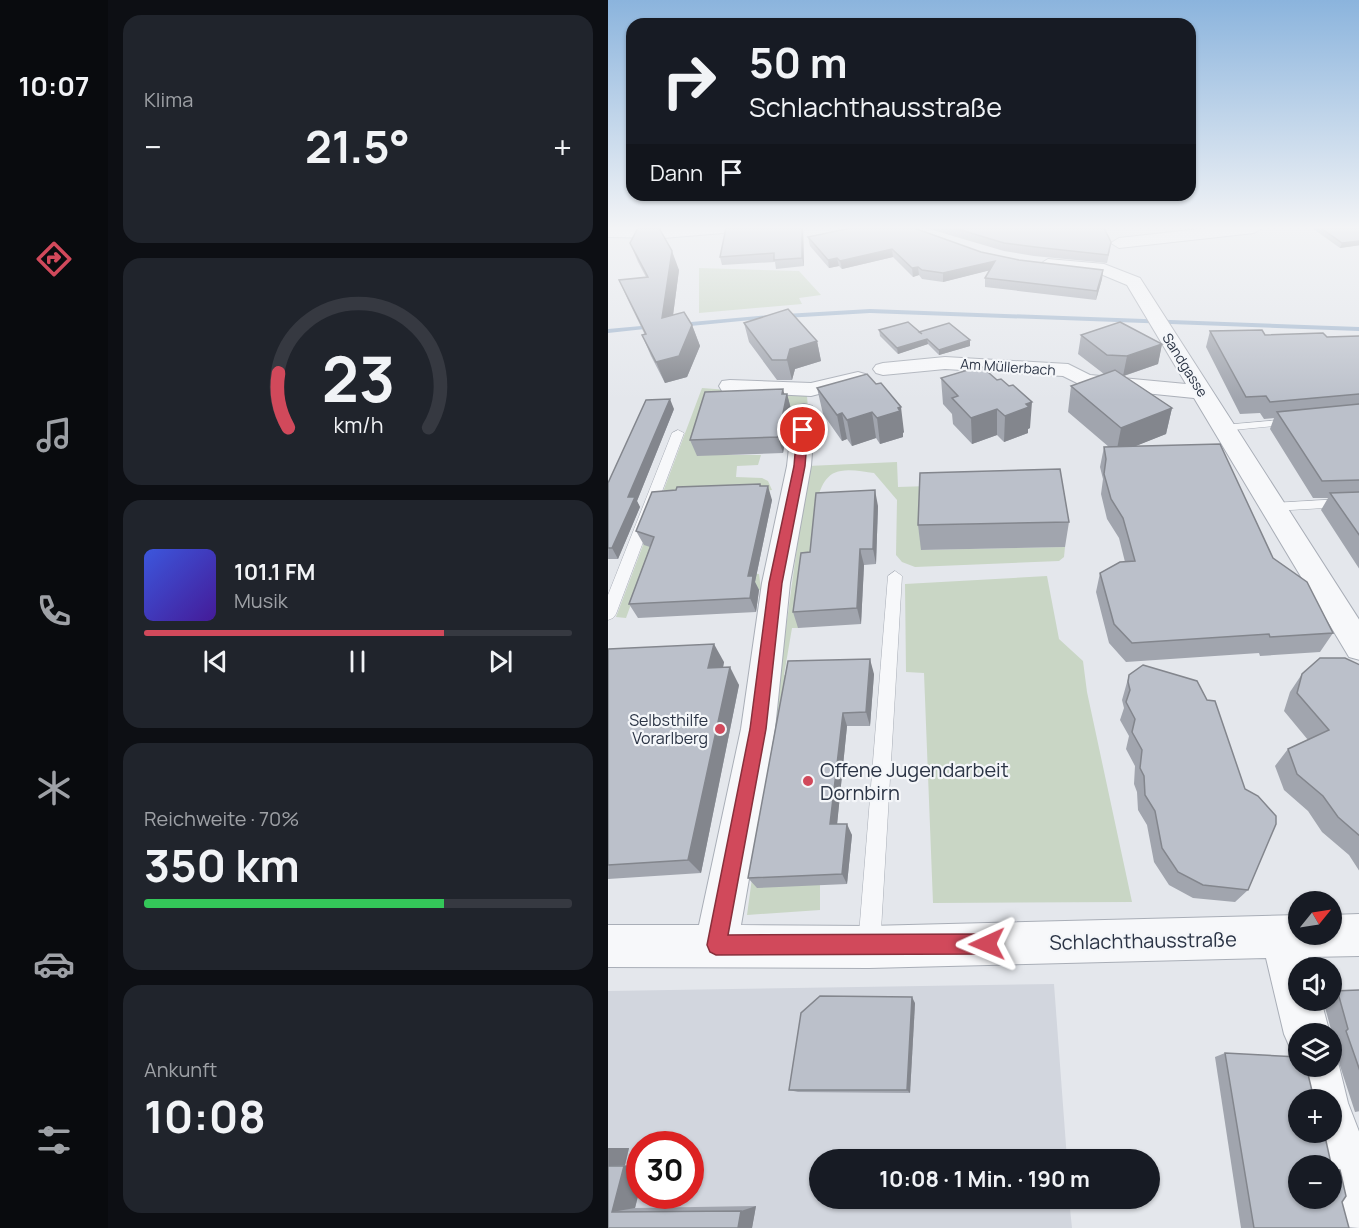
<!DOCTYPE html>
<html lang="de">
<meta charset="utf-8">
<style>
:root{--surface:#171b24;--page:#20242c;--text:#f1f3f6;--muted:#9ea1a6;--line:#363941;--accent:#d1495b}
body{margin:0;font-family:Manrope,sans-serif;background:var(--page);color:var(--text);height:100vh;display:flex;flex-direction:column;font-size:22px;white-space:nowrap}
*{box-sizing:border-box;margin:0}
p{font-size:20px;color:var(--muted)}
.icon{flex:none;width:33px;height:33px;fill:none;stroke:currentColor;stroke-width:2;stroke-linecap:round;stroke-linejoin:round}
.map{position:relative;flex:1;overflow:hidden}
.panel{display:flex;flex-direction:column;gap:15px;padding:15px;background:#0d0f14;width:500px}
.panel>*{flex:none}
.guide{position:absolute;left:18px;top:18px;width:570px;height:183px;border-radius:18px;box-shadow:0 2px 4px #0004;background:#171b24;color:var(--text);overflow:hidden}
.needle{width:39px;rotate:60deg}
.fabs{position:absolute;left:680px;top:891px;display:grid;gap:12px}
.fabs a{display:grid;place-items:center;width:54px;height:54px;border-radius:50%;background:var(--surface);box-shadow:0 2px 4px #0004;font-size:30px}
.speed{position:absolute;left:18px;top:1131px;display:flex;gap:12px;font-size:30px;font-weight:700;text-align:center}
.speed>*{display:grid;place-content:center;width:78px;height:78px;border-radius:50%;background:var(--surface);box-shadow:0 2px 4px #0004;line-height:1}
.speed .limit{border:9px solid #d22;background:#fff;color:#111}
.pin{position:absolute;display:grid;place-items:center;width:51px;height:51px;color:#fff;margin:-26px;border:3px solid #fff;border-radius:50%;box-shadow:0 2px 6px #0007}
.me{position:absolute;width:66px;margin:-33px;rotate:269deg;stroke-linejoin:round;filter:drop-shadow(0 0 4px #0008)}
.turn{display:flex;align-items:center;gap:21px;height:126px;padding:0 24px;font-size:27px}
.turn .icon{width:78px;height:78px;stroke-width:2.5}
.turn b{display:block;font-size:42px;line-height:51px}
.then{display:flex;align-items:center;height:57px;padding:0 24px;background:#0003;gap:12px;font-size:22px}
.big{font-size:45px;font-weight:700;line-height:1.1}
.panel .card{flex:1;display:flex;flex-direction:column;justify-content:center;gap:9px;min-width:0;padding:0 21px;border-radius:18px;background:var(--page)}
.panel .dial{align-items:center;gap:0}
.dial svg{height:156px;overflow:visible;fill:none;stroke:var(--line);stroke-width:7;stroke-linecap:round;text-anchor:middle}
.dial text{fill:var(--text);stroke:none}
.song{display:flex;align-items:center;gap:18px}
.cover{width:72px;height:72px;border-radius:9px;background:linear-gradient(135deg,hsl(230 70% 55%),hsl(260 70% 35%))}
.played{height:6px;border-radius:3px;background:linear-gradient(90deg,var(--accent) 70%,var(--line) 70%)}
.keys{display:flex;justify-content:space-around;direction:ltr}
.heat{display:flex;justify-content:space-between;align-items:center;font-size:33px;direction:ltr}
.charge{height:9px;border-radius:4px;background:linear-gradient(90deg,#34c759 70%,var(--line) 0)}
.trip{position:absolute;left:201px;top:1149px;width:351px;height:60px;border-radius:30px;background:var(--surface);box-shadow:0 2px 4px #0004;font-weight:700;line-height:60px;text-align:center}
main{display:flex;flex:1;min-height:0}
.tabs{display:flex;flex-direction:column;width:108px;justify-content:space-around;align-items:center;background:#090b0e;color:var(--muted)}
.tabs .icon{width:42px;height:42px}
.tabs .on{color:var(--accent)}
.tabs b{font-size:27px;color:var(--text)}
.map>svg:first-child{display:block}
</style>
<main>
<nav class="tabs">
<b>10:07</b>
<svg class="icon on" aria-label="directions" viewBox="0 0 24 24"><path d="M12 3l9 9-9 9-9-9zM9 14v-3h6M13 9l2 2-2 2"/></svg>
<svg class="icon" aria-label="music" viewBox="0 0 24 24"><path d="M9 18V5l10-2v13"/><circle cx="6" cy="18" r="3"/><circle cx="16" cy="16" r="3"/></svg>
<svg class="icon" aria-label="phone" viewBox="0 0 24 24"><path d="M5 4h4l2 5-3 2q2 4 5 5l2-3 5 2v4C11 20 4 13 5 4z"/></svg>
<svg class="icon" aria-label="climate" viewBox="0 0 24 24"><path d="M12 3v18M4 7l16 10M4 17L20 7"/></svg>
<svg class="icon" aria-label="car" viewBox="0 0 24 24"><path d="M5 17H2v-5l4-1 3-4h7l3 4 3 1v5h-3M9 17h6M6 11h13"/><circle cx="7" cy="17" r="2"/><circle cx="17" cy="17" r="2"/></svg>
<svg class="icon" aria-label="filters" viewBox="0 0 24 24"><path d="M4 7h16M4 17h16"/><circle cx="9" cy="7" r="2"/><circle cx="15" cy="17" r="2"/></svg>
</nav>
<section class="panel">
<div class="card"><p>Klima</p>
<div class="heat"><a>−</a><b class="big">21.5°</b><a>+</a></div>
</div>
<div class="card dial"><svg viewBox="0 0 100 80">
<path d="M14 69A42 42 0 1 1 86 69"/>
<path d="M14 69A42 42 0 0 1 9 41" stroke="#d1495b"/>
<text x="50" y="56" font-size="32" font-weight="700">23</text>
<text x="50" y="72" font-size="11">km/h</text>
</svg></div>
<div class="card">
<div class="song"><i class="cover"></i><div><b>101.1 FM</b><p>Musik</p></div></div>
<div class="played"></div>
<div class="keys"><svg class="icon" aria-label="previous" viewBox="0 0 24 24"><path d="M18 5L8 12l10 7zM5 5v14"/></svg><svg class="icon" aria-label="pause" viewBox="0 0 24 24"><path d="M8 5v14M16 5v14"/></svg><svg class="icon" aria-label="next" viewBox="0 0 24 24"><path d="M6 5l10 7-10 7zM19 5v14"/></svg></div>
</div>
<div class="card"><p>Reichweite · 70%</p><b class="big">350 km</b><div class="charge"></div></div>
<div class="card"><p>Ankunft</p><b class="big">10:08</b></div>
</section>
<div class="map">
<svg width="752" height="1228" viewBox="0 0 752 1228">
<rect width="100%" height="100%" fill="#e4e7ec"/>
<path fill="#d2d6de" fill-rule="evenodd" d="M446,984L459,1159L212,1160V1198L461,1199L464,1228H0V991ZM32,1144H82V1196H32Z"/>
<g fill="#c9d6c5">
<polygon points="91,268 191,271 213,295 191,298 194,304 91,313"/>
<polygon points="94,388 199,396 200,409 107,410 91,455 153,455 150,465 129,466 128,477 154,478 160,481 164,490 143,492 125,573 151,574 153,590 26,596 18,618 8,617"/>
<path d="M289,462L290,487L382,484L313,550L457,547L456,557L451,561L307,567L294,562L288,555L289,500L266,473C256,472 243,469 233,471C200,475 207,543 206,568L197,569L190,628H184L176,675L186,676L212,885V910L139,915L200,466Z"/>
<polygon points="439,576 451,639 475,661 479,692 524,902 325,903 316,673 298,672 297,584"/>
</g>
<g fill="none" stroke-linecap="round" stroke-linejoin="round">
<g fill="#9fb4cc" fill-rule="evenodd">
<polygon points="262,309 752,327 752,331 262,313 177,318 174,316 177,314"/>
<polygon points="161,315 163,316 163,318 72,327 69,325 72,323"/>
<polygon points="44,325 46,326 46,328 0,333 0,329"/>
</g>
<defs>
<g id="lane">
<polygon points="683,419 689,422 687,424 615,431 609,428 615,425"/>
<polygon points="70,430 76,433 8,614 5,618 0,620 0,595 64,433"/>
<polygon points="752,498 752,506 665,511 658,507 665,503"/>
<polygon points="287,571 294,576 272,947 269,955 261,958 253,955 250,947 280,576"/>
</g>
<g id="street">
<polygon points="0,228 123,228 115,233 55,238 0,237"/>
<polygon points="600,228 654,228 646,233 511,248 503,243 511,238"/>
<polygon points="440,259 496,264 532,278 752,621 752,660 741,657 586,398 477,387 455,376 337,369 275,375 268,373 265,369 268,365 275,363 337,357 460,364 482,375 578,384 519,285 495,275 434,268 432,264"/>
<polygon points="250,372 257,374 261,378 257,382 203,396 122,392 114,391 111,386 114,381 122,380 203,383"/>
<polygon points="196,404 204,406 207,411 203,466 182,583 167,729 133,925 261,926 690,915 690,934 723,934 723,915 752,914 752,956 700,957 703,968 690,968 690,1000 713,1000 722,1034 690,1034 690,1066 723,1066 723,1049 731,1066 740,1103 752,1134 752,1228 726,1226 719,1198 723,1198 723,1166 710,1166 702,1132 723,1132 723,1100 693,1100 685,1066 690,1053 683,1050 676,1034 658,958 261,968 0,967 0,925 91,925 133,729 154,583 179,466 185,411 188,406"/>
</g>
</defs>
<use href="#lane" stroke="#a9aeb7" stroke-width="1"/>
<use href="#street" stroke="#a9aeb7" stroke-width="2"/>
<use href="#lane" fill="#f7f8fa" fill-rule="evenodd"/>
<use href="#street" fill="#f7f8fa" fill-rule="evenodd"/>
</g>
<g fill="#a1a5ae">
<polygon points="118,228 195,228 196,266 168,269 167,262 114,265 112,257"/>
<polygon points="312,228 496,228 502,250 499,263 426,256 396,251 321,229"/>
<polygon points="704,228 752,228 752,245 732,248"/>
<polygon points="200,237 373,252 411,260 495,270 494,279 488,300 377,287 377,278 382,270 335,282 314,279 311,275 305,277 285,257 234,269 231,266 221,268 202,246"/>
<polygon points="22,243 71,270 65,315 84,325 92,346 79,377 57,383 43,356 34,335 37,335 20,300 11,280 38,277 30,262"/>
<polygon points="136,323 209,341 213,361 187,369 184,380 169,380 141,342"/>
<polygon points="271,330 311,332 362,346 331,355 320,344 290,354 272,336"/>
<polygon points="602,331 657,335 719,337 752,336 752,570 713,510 720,498 705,498 662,429 666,418 656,419 652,413 632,414 598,347"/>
<polygon points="473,335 554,344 550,364 516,376 564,408 558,434 527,446 665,558 725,633 712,652 652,656 651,653 518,662 501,643 488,592 492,573 517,562 511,538 499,519 493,494 495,479 492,467 496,447 501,447 460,412 463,386 496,374 470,354"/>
<polygon points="259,374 296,432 295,433 295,437 272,444 268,438 244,446 239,439 234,441 215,414 209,388"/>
<polygon points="333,378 389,380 401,386 422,428 420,429 420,433 396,442 389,435 364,444 345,424 344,414 335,404"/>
<polygon points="176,394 179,394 183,409 175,453 89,456 82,440"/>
<polygon points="66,409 29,501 32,507 10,559 0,559 0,483"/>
<polygon points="153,486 164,500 147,582 151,590 148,612 30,618 21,604 42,547 36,545 28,531"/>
<polygon points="270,506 268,564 256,565 253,624 190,628 185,612 202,552"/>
<polygon points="461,522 457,547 313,550 310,525"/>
<polygon points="0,649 116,662 115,668 131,685 93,873 0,879"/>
<polygon points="180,661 266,674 262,726 239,726 229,824 244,835 239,884 149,888 140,878"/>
<polygon points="752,665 752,872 741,855 714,832 700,811 676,790 667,766 680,749 700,740 676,711 682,692 694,674"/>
<polygon points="521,675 640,890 627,902 585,898 561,885 546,862 539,825 530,810 529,792 526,784 527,766 518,749 521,736 512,720 516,708 514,700 516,693"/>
<polygon points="752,990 752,1111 747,1112 723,1038 724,1033 715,1000 723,1000 723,992 725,991"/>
<polygon points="307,1003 302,1093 190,1092 181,1090"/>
<polygon points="617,1053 690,1100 724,1168 741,1228 633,1228 607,1057"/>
<polygon points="0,1148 21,1148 17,1165 32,1165 32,1188 27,1208 148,1206 144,1228 0,1228"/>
</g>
<g fill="#83868d">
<polygon points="194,228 195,228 196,266 194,258"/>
<polygon points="752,241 752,245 732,248 734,243"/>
<polygon points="284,249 285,257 234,269 232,261"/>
<polygon points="64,251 71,270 62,338 54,318"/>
<polygon points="229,258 231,266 221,268 220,260"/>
<polygon points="387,261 387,269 335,282 335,273"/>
<polygon points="310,267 311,275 305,277 304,268"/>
<polygon points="495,270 494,279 488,300 489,291"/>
<polygon points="84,325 92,346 79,377 57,383 48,362"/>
<polygon points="319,339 320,344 290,354 289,348"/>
<polygon points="362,340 362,346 331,355 331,350"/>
<polygon points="209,341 213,361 187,369 184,380 179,360 182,349"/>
<polygon points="554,344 550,364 515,376 519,356"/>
<polygon points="175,389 178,400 179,394 183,409 175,453 170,437"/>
<polygon points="62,399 66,409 29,501 32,507 10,559 4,548 20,497"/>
<polygon points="424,402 422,428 420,429 420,433 396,442 397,416 418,404"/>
<polygon points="293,407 296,432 295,433 295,437 272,444 269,418"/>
<polygon points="564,408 558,434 508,454 513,428"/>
<polygon points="389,409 389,435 364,444 363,418"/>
<polygon points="264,412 268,438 244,446 239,420"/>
<polygon points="234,413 239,439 234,441 229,415"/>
<polygon points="152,484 157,498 160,486 164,500 147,582 151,590 148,612 142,598 140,576"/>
<polygon points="267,490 270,506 268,564 265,549"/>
<polygon points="252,549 256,565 253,624 249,608"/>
<polygon points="106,644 116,662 111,686 100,668"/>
<polygon points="262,659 266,674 262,726 258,712"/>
<polygon points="122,667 131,685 93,873 80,860"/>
<polygon points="235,713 239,726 228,835 222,824"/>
<polygon points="239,824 244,835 239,884 234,874"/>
<polygon points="304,997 307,1003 302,1093 299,1090"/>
<polygon points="0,1148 21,1148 17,1165 0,1166"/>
<polygon points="32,1165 32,1188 27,1208 4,1212 16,1166"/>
<polygon points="148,1206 144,1228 130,1228 133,1211"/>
</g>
<g fill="#bbc0ca" stroke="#83868d" stroke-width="1.5" fill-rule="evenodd">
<polygon points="30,228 51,228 64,251 54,318 76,312 84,325 71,356 48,362 34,335 38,334 11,280 40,277 22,243"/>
<polygon points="118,228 194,228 194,258 166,260 166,253 112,257"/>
<polygon points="243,228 306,228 373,252 411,260 495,270 489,291 377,278 387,261 335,273 314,270 310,267 304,268 284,249 232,261 229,258 220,260 200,237"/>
<polygon points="346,228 496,228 503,242 500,255 427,247 396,243"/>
<polygon points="713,228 752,228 752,241 734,243"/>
<polygon points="180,309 209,341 182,349 179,360 164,360 136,323"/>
<polygon points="300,322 314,334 311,332 341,323 362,340 331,350 319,339 289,348 271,330"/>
<polygon points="512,322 554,344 519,356 499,355 473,335"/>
<polygon points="654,330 657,335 715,333 719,337 752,336 752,394 662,402 658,396 638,397 602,331"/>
<polygon points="373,366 389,380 393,379 401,386 405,385 424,402 418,404 421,407 397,416 389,409 363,418 344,398 350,396 333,378"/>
<polygon points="507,370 564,408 513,428 463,386"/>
<polygon points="259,374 268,384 273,383 293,407 290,408 292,411 269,418 264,412 239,420 234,413 229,415 209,388"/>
<polygon points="175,389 174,394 179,394 170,437 82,440 97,392"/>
<polygon points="62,399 20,497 27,497 4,548 0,548 0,483 38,400"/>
<polygon points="752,404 752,480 714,481 669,412"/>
<polygon points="612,444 665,558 699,582 725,633 662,637 661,634 524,643 506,624 492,573 512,562 527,561 515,518 503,499 496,474 498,459 496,447"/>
<polygon points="452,469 461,522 310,525 312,473"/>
<polygon points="152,484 152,486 160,486 140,576 145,576 142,598 21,604 46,537 28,531 44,492 68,490 69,487"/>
<polygon points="267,490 265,549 252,549 249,608 185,612 193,553 202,552 208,493"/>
<polygon points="752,492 752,536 722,493"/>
<polygon points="106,644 100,668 122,667 80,860 0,865 0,649"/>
<polygon points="712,658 737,658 752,665 752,836 730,817 715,796 689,774 680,749 721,730 689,693 694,674"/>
<polygon points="262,659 258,712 235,713 222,824 239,824 234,874 140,878 180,661"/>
<polygon points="535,665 589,681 599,700 607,701 637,789 650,796 668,816 668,824 640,890 595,885 570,872 554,848 547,811 537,795 536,776 532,768 534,750 524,732 527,719 518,702 522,690 520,682 521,675"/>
<polygon points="752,990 752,1071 738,1031 740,1029 730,993 725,991"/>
<polygon points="212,996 304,997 299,1090 181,1090 193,1013"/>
<path d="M617,1053L690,1057V1066H698L706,1099L711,1100H690V1132H716L724,1168L732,1170L738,1196L734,1202L741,1228H646ZM690,1166H723V1198H690Z"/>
<polygon points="0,1166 16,1166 4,1212 133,1211 130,1228 0,1228"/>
</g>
<linearGradient id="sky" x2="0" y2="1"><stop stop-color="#8bb4dd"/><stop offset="0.57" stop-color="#f3f4f6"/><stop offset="1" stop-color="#f3f4f6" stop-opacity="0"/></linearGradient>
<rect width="752" height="400" fill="url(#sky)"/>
<polygon fill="#d1495b" stroke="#882f3b" stroke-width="1.5" points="195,426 200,430 197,466 174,583 158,729 120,935 379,934 386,937 389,944 386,951 379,954 108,955 102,952 99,945 142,729 161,583 186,466 189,430"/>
<g fill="#d1495b" stroke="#f4f6f9" stroke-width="2">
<circle cx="112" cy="729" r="6"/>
<circle cx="200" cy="781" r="6"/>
</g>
<g text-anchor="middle" stroke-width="4.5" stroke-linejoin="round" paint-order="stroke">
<g font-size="14" fill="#2b3445" stroke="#f4f6f9">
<text transform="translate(577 365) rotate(58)" y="5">Sandgasse</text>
<text transform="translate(400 367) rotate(4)" y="5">Am Müllerbach</text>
</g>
<g font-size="16" fill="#2b3445" stroke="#f4f6f9" text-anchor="end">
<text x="100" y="726">Selbsthilfe<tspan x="100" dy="18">Vorarlberg</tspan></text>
</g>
<g font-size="20" fill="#2b3445" stroke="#f4f6f9" text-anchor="start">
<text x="212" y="777">Offene Jugendarbeit<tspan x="212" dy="23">Dornbirn</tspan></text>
</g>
<g font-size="20" fill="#2b3445" stroke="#f4f6f9">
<text transform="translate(535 941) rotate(-1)" y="7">Schlachthausstraße</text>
</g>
</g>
</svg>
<div class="fabs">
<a><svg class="needle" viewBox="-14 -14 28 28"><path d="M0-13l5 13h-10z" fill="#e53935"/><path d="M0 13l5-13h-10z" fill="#9ea1a6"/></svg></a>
<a><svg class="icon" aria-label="sound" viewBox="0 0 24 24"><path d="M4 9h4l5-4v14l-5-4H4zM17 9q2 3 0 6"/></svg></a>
<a><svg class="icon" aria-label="layers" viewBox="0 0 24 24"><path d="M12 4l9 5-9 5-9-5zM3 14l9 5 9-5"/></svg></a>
<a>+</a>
<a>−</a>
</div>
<div class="speed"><div class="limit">30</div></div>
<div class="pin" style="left:195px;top:430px;background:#d93025"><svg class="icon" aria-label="arrive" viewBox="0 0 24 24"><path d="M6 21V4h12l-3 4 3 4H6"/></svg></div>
<svg class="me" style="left:379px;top:944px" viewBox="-20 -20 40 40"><path d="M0-17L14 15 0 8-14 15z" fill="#d1495b" stroke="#fff" stroke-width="4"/></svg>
<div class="trip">10:08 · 1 Min. · 190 m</div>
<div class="guide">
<div class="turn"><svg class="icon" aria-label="right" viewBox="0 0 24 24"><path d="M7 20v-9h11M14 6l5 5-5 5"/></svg><div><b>50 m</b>Schlachthausstraße</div></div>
<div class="then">Dann<svg class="icon" aria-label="arrive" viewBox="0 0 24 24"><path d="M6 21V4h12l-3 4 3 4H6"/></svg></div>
</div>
</div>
</main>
